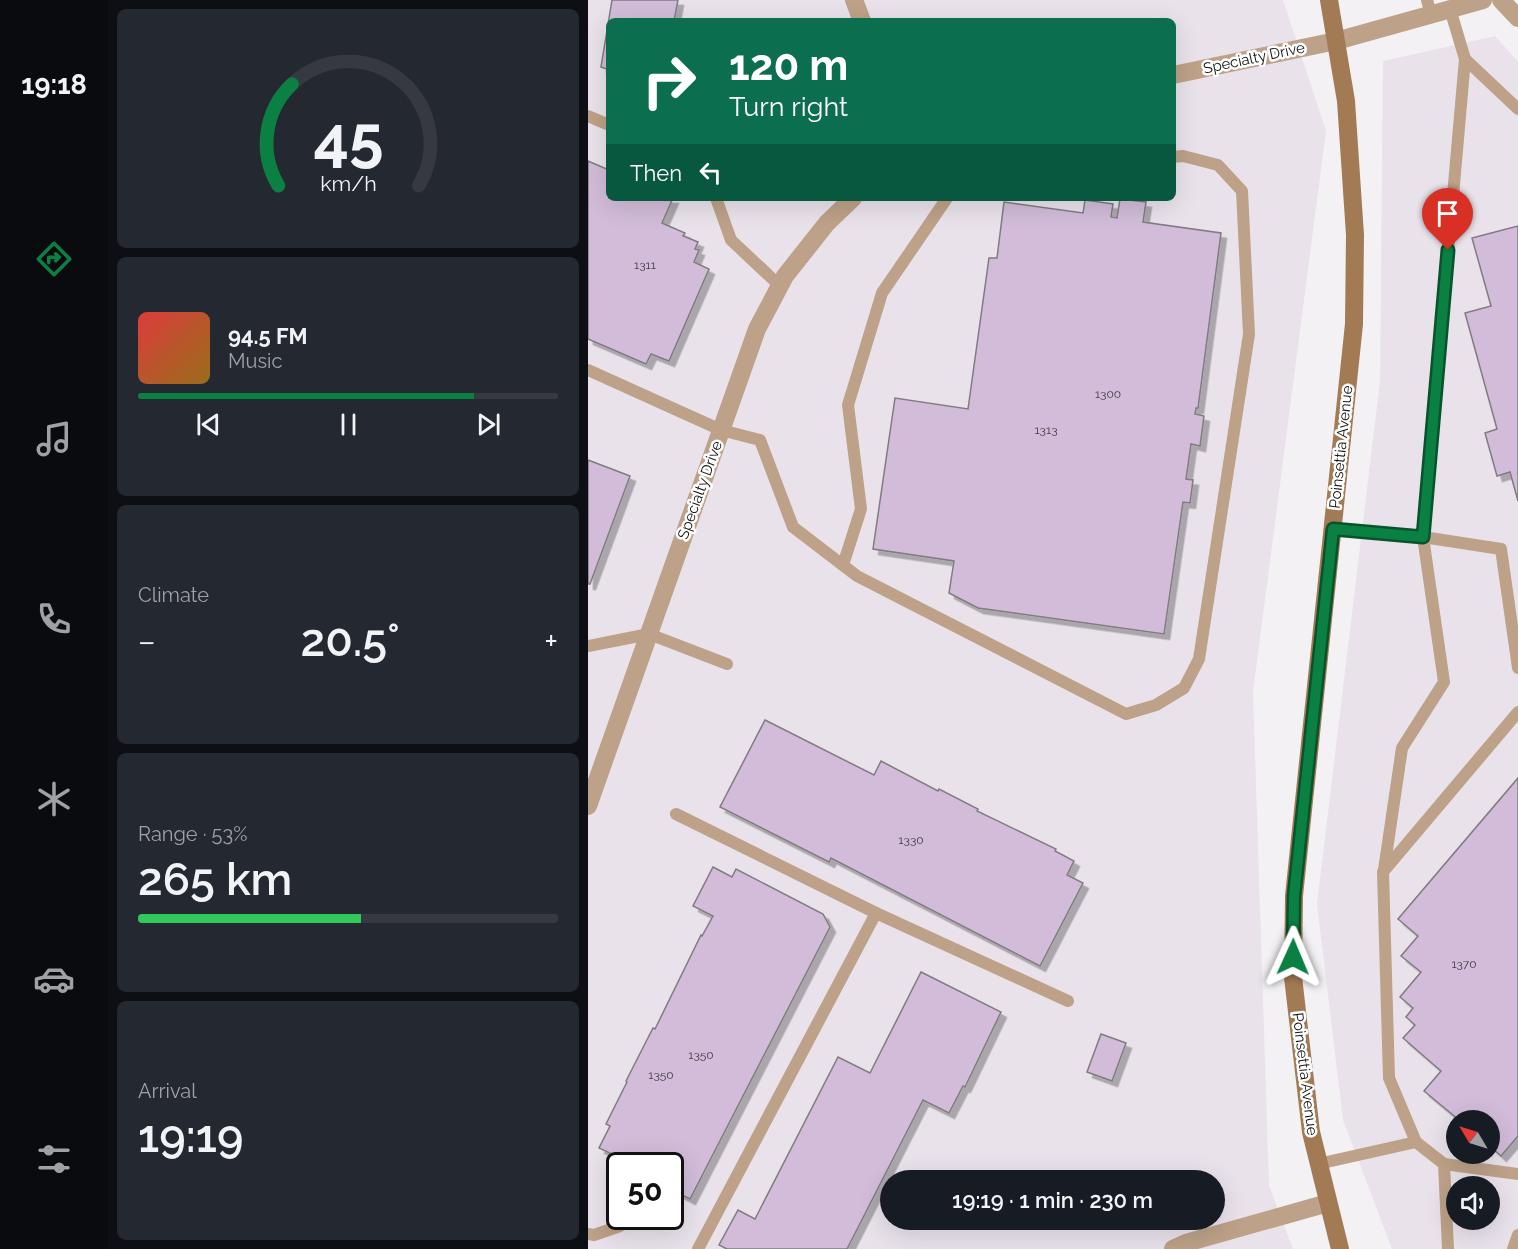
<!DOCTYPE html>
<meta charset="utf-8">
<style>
:root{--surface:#171b24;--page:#242831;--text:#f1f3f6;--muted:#9ea1a6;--line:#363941;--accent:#0b8043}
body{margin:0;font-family:Raleway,sans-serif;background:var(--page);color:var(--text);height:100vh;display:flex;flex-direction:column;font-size:22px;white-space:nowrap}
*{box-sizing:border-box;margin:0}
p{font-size:20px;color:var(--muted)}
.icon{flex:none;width:33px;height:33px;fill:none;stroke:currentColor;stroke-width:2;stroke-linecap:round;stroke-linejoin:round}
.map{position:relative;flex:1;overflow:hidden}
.sheet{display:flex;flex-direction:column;gap:9px;padding:9px;background:#0d0f14;width:480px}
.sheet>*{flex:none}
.guide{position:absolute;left:18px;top:18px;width:570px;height:183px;border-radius:9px;box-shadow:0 6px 24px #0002;background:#0b6e4f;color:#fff;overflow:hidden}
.needle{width:39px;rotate:308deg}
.buttons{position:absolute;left:858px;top:1110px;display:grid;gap:12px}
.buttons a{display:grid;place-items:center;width:54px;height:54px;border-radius:50%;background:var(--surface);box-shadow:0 6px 24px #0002;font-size:30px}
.speed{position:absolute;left:18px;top:1152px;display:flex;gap:12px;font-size:30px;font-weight:700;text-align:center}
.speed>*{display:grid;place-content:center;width:78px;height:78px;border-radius:50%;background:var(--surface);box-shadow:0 6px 24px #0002;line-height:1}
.speed .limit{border:3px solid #111;border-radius:9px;background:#fff;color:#111}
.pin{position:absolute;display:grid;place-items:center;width:51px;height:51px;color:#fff;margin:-62px -26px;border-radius:50% 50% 50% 0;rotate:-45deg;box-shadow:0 0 6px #0007}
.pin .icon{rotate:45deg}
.me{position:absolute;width:66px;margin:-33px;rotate:1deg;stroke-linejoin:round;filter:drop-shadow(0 0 4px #0008)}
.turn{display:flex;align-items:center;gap:21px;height:126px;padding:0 24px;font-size:27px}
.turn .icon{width:78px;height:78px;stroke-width:2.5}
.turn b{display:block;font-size:42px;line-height:51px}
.then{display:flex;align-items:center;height:57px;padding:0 24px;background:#0003;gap:12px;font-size:22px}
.big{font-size:45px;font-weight:600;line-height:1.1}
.sheet .tile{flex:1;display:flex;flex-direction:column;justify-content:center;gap:9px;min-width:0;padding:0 21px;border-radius:9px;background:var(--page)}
.sheet .dial{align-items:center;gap:0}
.dial svg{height:156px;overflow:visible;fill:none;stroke:var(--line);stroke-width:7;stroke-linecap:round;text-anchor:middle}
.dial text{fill:var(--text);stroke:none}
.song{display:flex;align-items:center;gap:18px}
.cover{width:72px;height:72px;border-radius:9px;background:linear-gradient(135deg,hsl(0 70% 55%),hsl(40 70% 35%))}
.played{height:6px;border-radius:3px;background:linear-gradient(90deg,var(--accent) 80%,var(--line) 80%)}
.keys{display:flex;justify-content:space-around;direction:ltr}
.heat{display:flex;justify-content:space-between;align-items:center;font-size:33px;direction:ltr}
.charge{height:9px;border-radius:4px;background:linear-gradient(90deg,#34c759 53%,var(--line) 0)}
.trip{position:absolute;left:292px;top:1170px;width:345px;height:60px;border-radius:30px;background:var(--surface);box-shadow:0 6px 24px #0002;font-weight:600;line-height:60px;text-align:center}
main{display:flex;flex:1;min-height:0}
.tabs{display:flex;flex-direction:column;width:108px;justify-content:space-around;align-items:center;background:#090b0e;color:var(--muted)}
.tabs .icon{width:42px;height:42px}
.tabs .selected{color:var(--accent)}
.tabs b{font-size:27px;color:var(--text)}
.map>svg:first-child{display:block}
</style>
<main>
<nav class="tabs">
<b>19:18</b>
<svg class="icon selected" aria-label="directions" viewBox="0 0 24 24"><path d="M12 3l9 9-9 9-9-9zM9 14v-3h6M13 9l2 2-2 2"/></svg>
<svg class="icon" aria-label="music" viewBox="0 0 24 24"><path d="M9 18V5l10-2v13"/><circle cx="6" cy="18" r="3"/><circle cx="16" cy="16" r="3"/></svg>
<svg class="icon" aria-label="phone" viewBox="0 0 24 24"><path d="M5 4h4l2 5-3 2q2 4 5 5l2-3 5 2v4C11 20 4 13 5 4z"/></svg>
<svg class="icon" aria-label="climate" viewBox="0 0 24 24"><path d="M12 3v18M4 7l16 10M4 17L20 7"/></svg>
<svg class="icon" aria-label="car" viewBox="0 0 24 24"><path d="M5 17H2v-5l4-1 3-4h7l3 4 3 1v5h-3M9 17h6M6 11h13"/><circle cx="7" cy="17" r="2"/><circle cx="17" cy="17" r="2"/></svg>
<svg class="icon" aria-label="filters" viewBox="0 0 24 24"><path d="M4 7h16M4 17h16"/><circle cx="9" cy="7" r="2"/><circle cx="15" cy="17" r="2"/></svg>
</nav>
<section class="sheet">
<div class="tile dial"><svg viewBox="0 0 100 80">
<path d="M14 69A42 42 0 1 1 86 69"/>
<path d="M14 69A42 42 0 0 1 21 17" stroke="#0b8043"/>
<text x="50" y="56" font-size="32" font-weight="700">45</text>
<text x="50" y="72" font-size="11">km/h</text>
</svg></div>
<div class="tile">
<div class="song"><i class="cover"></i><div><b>94.5 FM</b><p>Music</p></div></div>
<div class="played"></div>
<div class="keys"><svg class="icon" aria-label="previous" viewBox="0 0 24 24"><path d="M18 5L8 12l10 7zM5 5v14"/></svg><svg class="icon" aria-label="pause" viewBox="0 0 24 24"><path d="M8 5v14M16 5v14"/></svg><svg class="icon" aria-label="next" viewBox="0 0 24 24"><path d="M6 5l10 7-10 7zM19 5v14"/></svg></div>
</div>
<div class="tile"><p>Climate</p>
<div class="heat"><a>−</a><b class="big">20.5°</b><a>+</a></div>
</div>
<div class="tile"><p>Range · 53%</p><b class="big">265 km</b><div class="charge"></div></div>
<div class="tile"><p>Arrival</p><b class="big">19:19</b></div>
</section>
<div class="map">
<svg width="930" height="1249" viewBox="0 0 930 1249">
<defs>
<filter id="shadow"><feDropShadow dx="5.5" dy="5.5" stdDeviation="0" flood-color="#0004"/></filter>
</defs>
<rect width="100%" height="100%" fill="#f3f1f4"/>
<g fill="#e9e2eb" fill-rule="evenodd">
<path d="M0,0H695L738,131L665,692L681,1185L705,1249H0ZM21,21H585V198H21ZM32,1166H82V1216H32ZM303,1180H627V1220H303Z"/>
<path d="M907,36L930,62V1249H804L755,1120L729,904L792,381L795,61ZM868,1120H902V1154H868ZM868,1186H902V1220H868Z"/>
</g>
<g fill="#d2bcd9" stroke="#7f7d7f" stroke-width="1.5" filter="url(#shadow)">
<polygon points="24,0 90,0 86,21 21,21 21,70 13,67"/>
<polygon points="0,161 21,170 21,198 85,198 74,223 97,233 95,236 110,242 107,249 111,250 106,262 121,269 81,361 63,354 58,364 0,339"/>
<polygon points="532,199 558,202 555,222 633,233 610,408 608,408 607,414 616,416 612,446 603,444 598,479 605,480 602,503 595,502 576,634 390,608 361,593 366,561 285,549 307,398 380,409 401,258 409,258 416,202 495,213 497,200 525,204 523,217 529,218"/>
<polygon points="930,226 930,501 922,472 909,476 897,433 909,429 877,313 903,306 884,238"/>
<polygon points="0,460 42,476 2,584 0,584"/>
<polygon points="177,720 286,775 293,761 350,791 351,789 390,809 389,811 468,849 467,851 486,861 479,875 495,883 452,966 243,858 241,862 132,807"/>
<polygon points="930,778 930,1136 913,1156 902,1146 902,1120 871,1120 836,1091 853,1071 815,1038 827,1025 818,1017 825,1008 812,997 833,972 813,956 830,936 810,919"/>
<polygon points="125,867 144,877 148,869 235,914 242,927 102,1199 82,1189 82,1166 37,1166 20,1157 22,1153 11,1148 22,1126 18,1124 39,1082 38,1081 65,1028 67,1029 113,935 114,936 125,916 105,906"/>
<polygon points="333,972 413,1012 377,1087 375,1086 361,1113 335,1100 259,1249 139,1249 131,1245 150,1210 167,1219 250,1057 282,1073"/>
<polygon points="513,1034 538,1043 524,1081 499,1072"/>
</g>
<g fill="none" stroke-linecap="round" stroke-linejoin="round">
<g stroke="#bda188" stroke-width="12">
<polyline points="839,0 843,14"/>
<polyline points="862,9 877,59"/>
<polyline points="930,109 877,59 835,537 913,549 930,668"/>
<polyline points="0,116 21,125"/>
<polyline points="128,198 143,240 192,286"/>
<polyline points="0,370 133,430 172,440 205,527 269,576 538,714 568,705 596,688 611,659 661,334 654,191 630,165 595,156 585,157"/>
<polyline points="745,529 835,537 856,682 814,748 796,870"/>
<polyline points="255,565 273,509 260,405 294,293 359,198"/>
<polyline points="0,646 61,634 139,664"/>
<polyline points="88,814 288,913"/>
<polyline points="730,1164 828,1142"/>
<polyline points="856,1164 930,1174"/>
<polyline points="0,1234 6,1235 32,1226"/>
<polyline points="110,1249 288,913 480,1001"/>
<polyline points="860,1249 856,1164 828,1142 801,1078 795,872 930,712"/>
<polyline points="925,1249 930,1235"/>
</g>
<g stroke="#bda188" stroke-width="18">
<polyline points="266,0 274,21"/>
<polyline points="913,0 930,18"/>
<polyline points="585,75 748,41 895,0"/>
<polyline points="0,806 169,329 197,276 239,223 265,198"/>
<polyline points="585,1249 598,1243 740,1203"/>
</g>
<polyline stroke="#a27a54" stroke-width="18" points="741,0 758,101 767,235 766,324 706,896 705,977 723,1132 752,1249"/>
</g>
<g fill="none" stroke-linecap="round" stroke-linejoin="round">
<defs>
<polyline id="route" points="705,957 706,896 745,529 835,537 860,250"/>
</defs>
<use href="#route" stroke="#07532c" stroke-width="15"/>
<use href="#route" stroke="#0b8043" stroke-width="10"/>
</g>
<g text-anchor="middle" stroke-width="5" stroke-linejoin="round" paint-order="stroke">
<g font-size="12" fill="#423c44">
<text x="57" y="269">1311</text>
<text x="520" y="398">1300</text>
<text x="458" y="434">1313</text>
<text x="323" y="844">1330</text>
<text x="876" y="968">1370</text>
<text x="113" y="1059">1350</text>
<text x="73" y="1079">1350</text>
</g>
<g font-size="15" fill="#121112" stroke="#fff">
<text transform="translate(666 58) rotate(-12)" y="5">Specialty Drive</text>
<text transform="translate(753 447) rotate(-84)" y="5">Poinsettia Avenue</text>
<text transform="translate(112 490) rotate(-70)" y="5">Specialty Drive</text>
<text transform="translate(717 1074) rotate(83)" y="5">Poinsettia Avenue</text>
</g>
</g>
</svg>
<div class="buttons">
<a><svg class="needle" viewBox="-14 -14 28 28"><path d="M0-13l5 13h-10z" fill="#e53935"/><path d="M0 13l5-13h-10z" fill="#9ea1a6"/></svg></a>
<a><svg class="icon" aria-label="sound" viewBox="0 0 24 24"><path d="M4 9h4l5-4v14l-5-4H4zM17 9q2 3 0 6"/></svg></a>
</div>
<div class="speed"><div class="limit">50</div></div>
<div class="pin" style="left:860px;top:250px;background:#d93025"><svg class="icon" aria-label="arrive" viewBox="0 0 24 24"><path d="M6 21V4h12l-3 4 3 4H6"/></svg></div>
<svg class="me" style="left:705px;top:957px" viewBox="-20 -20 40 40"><path d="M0-17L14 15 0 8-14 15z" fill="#0b8043" stroke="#fff" stroke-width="4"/></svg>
<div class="trip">19:19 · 1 min · 230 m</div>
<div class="guide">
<div class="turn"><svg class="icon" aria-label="right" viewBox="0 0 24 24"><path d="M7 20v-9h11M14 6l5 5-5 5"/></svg><div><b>120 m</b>Turn right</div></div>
<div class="then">Then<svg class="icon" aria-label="left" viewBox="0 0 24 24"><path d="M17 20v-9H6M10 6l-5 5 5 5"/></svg></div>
</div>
</div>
</main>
